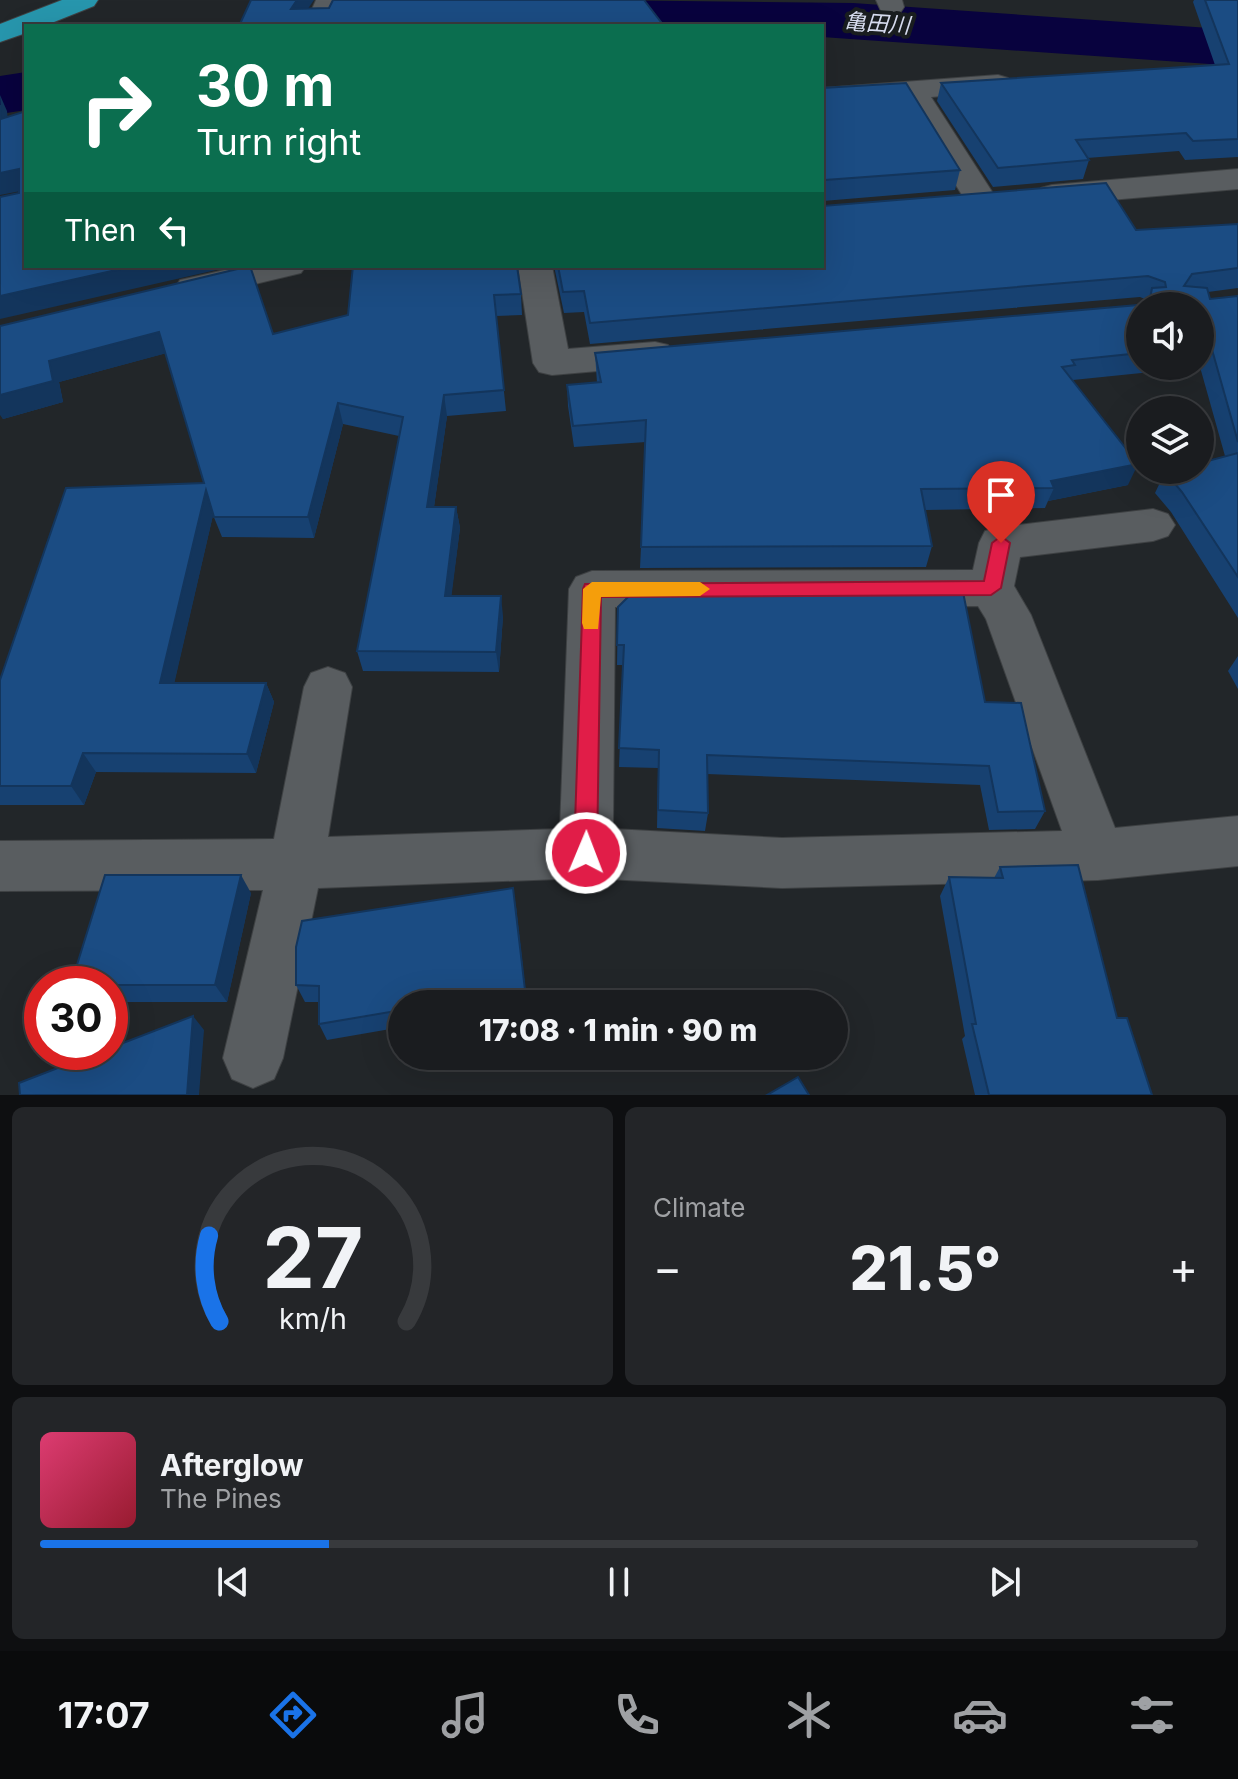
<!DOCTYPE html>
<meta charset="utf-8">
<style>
:root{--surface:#1a1c1f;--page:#232528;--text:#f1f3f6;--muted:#9fa1a4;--line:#383a3d;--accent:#1a73e8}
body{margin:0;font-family:Inter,"Noto Sans JP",sans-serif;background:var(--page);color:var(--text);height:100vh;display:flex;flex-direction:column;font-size:30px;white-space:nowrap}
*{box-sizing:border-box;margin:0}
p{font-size:26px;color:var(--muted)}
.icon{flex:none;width:44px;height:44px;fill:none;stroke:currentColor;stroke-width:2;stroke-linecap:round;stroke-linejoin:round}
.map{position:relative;height:1095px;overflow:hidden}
.sheet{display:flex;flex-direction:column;gap:12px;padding:12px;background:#0e0f11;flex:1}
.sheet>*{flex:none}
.top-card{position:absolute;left:24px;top:24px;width:800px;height:244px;border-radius:0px;box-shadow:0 8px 32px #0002,0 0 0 2px var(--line);background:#0b6e4f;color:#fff;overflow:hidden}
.controls{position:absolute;left:1126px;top:292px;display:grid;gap:16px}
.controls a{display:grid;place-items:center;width:88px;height:88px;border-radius:50%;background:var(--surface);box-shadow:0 8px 32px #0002,0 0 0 2px var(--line);font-size:40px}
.speed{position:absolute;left:24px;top:966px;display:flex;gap:16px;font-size:40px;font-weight:700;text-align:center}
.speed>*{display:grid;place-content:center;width:104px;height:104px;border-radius:50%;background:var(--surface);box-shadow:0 8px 32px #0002,0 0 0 2px var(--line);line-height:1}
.speed .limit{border:12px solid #d22;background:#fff;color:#111}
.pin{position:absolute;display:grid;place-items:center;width:68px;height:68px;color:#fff;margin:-82px -34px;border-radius:50% 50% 50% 0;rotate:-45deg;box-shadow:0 0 8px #0007}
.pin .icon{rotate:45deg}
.me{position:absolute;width:88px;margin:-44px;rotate:1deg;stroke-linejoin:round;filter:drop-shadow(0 0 6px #0008)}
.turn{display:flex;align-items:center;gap:28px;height:168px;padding:0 40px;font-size:36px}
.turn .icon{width:104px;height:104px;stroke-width:2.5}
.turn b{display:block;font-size:56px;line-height:68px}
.then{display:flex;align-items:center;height:76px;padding:0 40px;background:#0003;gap:16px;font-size:30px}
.big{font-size:60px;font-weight:800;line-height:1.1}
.sheet .tile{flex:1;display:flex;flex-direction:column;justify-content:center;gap:12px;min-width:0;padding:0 28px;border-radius:12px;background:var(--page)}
.sheet .dial{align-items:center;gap:0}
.dial svg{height:208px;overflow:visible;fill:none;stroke:var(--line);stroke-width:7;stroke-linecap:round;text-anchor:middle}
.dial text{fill:var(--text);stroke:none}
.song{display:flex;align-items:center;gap:24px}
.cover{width:96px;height:96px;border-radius:12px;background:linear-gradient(135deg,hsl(340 70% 55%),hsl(350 70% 35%))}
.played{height:8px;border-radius:4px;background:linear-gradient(90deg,var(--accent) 25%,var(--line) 25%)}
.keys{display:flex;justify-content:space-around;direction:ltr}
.heat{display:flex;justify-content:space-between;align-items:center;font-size:44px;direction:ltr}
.sheet .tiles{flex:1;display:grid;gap:12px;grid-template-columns:1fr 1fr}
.tile:last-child{grid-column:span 2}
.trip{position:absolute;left:388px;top:990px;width:460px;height:80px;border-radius:40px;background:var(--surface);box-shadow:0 8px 32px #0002,0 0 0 2px var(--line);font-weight:800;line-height:80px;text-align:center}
.menu{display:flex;height:128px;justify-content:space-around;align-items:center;background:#0a0b0c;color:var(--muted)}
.menu .icon{width:56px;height:56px}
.menu .active{color:var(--accent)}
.menu b{font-size:36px;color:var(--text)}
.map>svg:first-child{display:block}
</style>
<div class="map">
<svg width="1238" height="1095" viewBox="0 0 1238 1095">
<rect width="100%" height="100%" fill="#222629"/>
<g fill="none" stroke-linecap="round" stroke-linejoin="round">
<g fill="#08023e" fill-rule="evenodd">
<polygon points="596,0 853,3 1238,30 1238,66 822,37 822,26 438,26 447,13 468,8"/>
<polygon points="26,72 26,110 0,114 0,76"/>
</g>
<defs>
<g id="street">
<polygon points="316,0 342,0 330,26 297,26 309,16"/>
<polygon points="876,0 902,0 904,7 900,13 882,13"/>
<polygon points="998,75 1008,78 1012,84 1008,90 931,97 998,201 994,208 982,211 970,208 903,99 822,106 822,88"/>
<polygon points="1238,169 1238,189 1052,205 1041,202 1036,195 1041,188 1052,185"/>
<polygon points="243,266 306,266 301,273 193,299 180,296 175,288 180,280"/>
<polygon points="518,266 552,266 568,349 655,342 668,345 674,354 668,363 655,366 552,375 539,372 533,363"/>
<path d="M1153,509L1168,514L1175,525L1168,536L1153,541L1020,557L1014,586L1031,615L1115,828L1238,816V866L1098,880L782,888L586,878L318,888L283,1058L274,1079L253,1088L232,1079L223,1058L263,890L0,891V841L274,839L304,687L311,673L328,667L345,673L352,687L328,837L560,829L569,589L576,577L592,571L973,570L979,543L985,531L1001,527ZM978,606L986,619L1062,831L782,838L613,829L615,607Z"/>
</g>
<polygon id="highway" points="62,0 98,0 94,6 44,26 26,26 26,33 0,42 0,24"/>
</defs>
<use href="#street" stroke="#3e4143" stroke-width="2"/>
<use href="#highway" stroke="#3e4143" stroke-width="2"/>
<use href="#street" fill="#595d60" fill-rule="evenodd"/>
<use href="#highway" fill="#2796ad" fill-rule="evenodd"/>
</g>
<g fill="#174171" fill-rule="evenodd">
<polygon points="1194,0 1238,0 1238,157 1185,160 1179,151 1087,158 1089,160 1083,179 993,187 937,101 941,83 1215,65 1193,2"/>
<path d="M822,88L960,170L955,190L823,201V206L1136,230L1238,224V288L1208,292L1210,299L1238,296V618L1171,512L1155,493L1165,472L1225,456L1200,367L1073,380L1128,485L1048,501L1045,508L925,510L932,546L926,567L640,568L646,442L574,447L568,406L567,385L597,383L595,353L1145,304L1147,300L1140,297L590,344L584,312L564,313L554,266H822ZM1140,306H1200V366H1140Z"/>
<polygon points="353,266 521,294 522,315 496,316 506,411 447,416 434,507 456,507 460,528 451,596 503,616 499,672 363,671 357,651 399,436 343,424 314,538 222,537 213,515 174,683 266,683 274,702 256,773 96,772 84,805 0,805 0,680 204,483 166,353 59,382 63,402 3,419 1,415 0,326 273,334 348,315"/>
<polygon points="618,607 985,702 1045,811 1035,829 989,830 980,785 707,774 708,813 705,831 657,828 658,768 619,767 623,665 617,665"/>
<polygon points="1238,656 1238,689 1228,671"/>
<polygon points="1000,867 1117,1018 1152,1095 975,1095 962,1039 965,1036 940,896 949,877 994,878"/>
<polygon points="251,893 227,1002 110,1002 110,984"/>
<polygon points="516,907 527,1004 402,1004 402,1027 327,1040 319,1024 319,1002 305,1002 296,985"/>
</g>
<g fill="#13355c">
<polygon points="297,0 314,0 296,26 291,9"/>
<polygon points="0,95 7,111 10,139 1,119"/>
<polygon points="19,169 26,190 0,195 0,173"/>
<polygon points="134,266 234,266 0,319 0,296"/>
<polygon points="159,332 167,353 59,382 63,402 3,419 0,415 0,395 49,361"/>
<polygon points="444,395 447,416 431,528 427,507"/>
<polygon points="338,403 343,424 314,538 308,517"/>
<polygon points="1138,464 1128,485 1048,501 1054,488 1051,481"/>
<polygon points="206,490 214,511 170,702 160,683"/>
<polygon points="456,507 460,528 449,616 445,596"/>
<polygon points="501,596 503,616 499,672 496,652"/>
<polygon points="266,683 274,702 256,773 247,754"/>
<polygon points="83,753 96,772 84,805 71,786"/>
<polygon points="241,875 251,893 227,1002 215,985"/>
<polygon points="513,888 516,907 527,1004 525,990"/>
<polygon points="193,1016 204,1030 199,1095 187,1095"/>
</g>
<g fill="#1b4c83" stroke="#13355c" stroke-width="2">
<polygon points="251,0 297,0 291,9 329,8 333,0 644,0 664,26 239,26"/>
<polygon points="1205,0 1238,0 1238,139 1193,141 1186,133 1076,140 1089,160 998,168 941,83 1229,64"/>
<polygon points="906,83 960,170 825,180 822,183 823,206 1106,183 1136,230 1238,224 1238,268 1192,274 1184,286 1207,288 1210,299 1238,296 1238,442 1211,346 1200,347 1200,306 1140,306 1140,353 1072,360 1075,365 1062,367 1138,464 1051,481 1054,488 921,489 932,546 641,547 646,420 573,426 567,385 601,382 595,353 1149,304 1152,288 1166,287 1165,282 1148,276 590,323 584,291 563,292 558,266 822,266 822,88"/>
<polygon points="0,105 1,119 26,111 26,266 134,266 0,296 0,197 19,193 19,169 0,173"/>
<polygon points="250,266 273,334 348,315 353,266 517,266 521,294 494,295 504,390 444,395 427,507 456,507 445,596 501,596 496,652 357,651 403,417 338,403 308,517 214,517 206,490 160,683 266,683 247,754 83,753 71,786 0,786 0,680 66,488 204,483 159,332 49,361 53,381 0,395 0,326"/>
<polygon points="1238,453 1238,577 1182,492 1165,472 1172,470 1200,470 1200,463"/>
<polygon points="940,589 941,592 963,592 985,702 1021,703 1045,811 998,812 989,766 707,755 708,813 658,810 659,750 619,748 624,645 617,645 618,607 635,590"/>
<polygon points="1078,865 1117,1018 1127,1018 1152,1095 989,1095 972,1024 976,1024 949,877 1003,878 1000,867"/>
<polygon points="105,875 241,875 215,985 110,985 110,984 71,984"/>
<polygon points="513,888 525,990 440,1004 402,1004 402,1010 319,1024 319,986 296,985 296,947 302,921"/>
<polygon points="193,1016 187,1095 20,1095 19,1083 99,1052 110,1052 110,1048"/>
<polygon points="798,1077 809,1095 767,1095"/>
</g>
<polygon fill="#e11d48" stroke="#92132f" stroke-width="2" points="1001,536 1010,543 1001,588 991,595 601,597 597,853 594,861 586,864 578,861 574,853 583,589 585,584 984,581 992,543"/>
<polygon fill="#f59e0b" points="592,582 700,582 710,589 700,596 601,597 598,629 584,629 582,623 583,589"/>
<g text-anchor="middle" stroke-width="8" stroke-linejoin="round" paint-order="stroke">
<g font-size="22" font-style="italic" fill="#d6dbee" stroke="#191d1f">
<text transform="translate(877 23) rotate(4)" y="8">亀田川</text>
</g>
</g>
</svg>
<div class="controls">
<a><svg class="icon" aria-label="sound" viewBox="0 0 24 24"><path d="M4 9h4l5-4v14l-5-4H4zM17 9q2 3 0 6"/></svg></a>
<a><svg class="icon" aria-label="layers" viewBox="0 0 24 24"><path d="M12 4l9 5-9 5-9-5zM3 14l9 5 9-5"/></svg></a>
</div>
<div class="speed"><div class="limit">30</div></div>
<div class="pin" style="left:1001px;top:543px;background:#d93025"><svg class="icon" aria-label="arrive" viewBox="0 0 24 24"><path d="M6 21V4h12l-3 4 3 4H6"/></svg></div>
<svg class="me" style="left:586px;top:853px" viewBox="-20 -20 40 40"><circle r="17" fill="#e11d48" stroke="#fff" stroke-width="3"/><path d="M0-11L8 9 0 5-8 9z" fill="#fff"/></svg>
<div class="trip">17:08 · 1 min · 90 m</div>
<div class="top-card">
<div class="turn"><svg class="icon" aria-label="right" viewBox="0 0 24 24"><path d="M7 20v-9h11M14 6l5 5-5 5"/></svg><div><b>30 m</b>Turn right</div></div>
<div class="then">Then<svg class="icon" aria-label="left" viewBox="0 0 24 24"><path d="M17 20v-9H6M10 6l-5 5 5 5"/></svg></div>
</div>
</div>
<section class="sheet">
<div class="tiles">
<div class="tile dial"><svg viewBox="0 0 100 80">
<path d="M14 69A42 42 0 1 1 86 69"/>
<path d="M14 69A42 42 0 0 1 10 36" stroke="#1a73e8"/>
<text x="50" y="56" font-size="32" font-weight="700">27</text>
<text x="50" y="72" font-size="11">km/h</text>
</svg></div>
<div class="tile"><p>Climate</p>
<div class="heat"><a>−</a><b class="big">21.5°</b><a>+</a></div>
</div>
<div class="tile">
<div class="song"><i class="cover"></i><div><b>Afterglow</b><p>The Pines</p></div></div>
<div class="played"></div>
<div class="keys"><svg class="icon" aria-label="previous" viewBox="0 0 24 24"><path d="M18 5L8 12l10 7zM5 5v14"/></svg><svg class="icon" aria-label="pause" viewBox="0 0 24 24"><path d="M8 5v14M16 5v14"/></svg><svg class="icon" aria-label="next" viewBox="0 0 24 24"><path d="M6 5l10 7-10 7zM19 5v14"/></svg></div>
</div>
</div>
</section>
<nav class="menu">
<b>17:07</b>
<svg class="icon active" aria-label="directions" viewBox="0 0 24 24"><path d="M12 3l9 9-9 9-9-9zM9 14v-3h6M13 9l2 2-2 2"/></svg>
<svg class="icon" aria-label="music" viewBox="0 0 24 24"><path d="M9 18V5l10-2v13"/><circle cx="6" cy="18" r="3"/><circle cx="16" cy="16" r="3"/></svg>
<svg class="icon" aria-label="phone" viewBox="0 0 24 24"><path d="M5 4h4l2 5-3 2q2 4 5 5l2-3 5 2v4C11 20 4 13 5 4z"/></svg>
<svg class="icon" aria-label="climate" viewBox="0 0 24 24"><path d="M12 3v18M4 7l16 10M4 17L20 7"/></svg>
<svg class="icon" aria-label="car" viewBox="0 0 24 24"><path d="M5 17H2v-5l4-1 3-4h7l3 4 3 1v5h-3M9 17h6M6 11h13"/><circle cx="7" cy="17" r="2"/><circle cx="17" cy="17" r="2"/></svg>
<svg class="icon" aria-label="filters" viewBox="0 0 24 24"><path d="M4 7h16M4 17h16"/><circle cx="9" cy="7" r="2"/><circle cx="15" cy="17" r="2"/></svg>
</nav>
